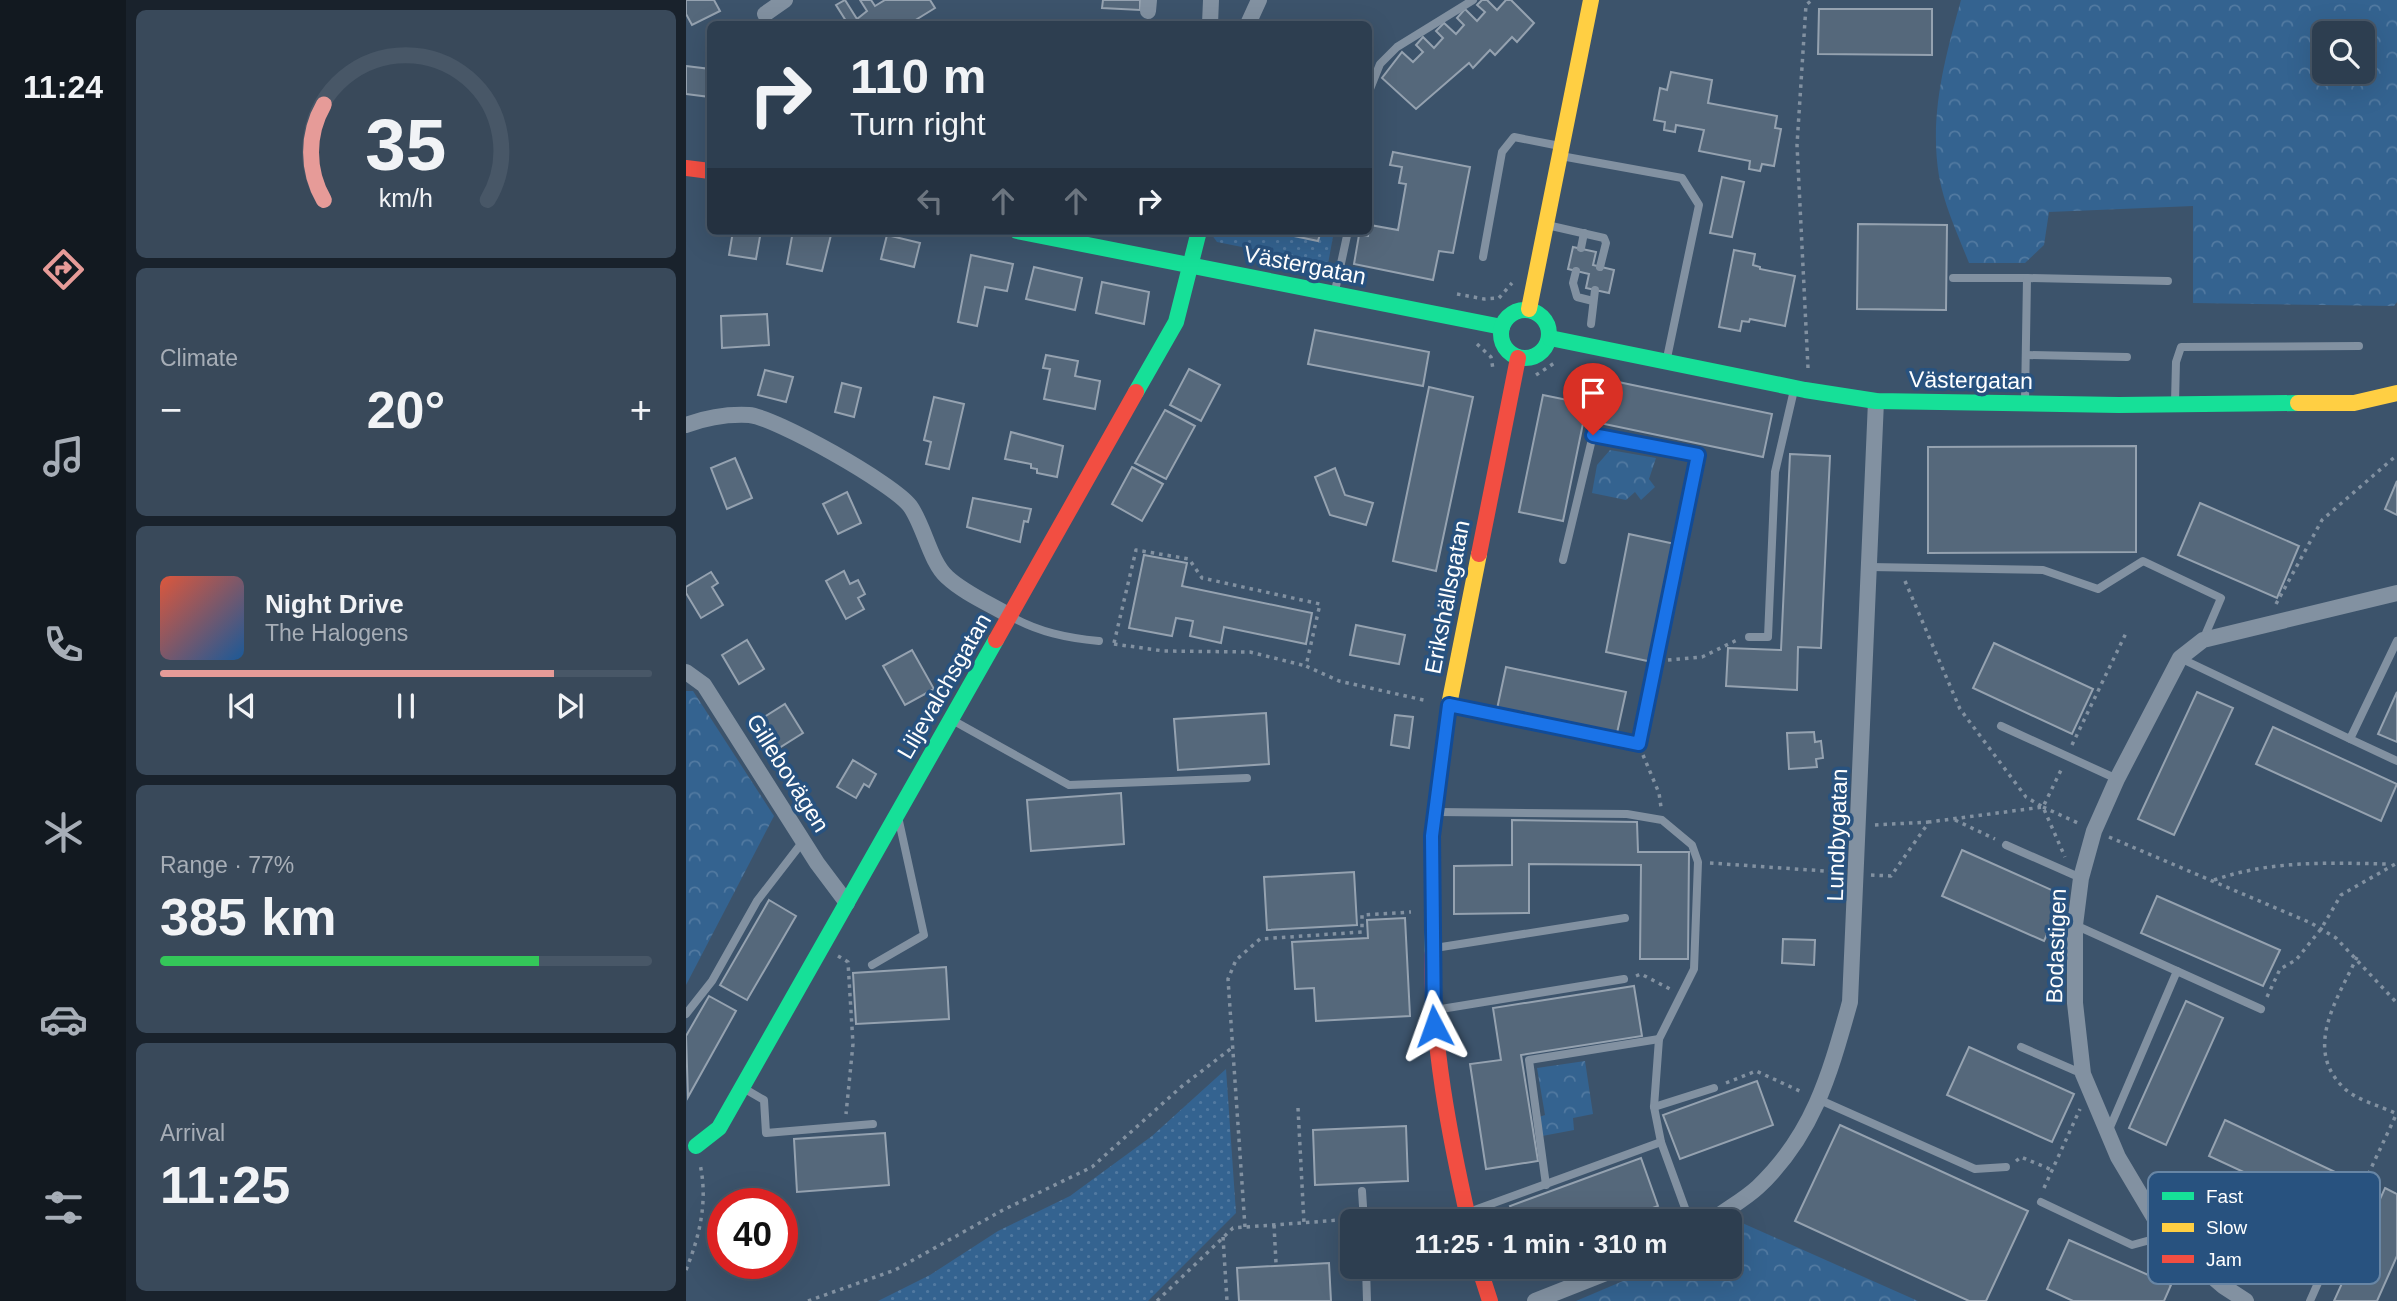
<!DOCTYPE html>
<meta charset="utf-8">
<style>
:root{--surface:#2d3e50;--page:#39495a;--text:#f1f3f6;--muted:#a7aeb7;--line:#485767;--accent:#e69b98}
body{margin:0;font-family:Helvetica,sans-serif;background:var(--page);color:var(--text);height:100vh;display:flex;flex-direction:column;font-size:26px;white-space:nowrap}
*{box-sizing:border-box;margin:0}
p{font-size:23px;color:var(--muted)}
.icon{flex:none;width:38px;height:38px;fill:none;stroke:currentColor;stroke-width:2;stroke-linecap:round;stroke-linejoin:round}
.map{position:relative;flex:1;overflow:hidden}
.details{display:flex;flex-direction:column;gap:10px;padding:10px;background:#19222c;width:560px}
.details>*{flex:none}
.top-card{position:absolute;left:21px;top:21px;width:665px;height:214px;border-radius:10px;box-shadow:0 7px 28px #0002,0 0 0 2px var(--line);background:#2d3e50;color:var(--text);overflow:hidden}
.buttons{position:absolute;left:1626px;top:21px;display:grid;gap:14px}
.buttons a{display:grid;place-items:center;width:63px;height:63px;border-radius:10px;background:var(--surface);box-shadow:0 7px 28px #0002,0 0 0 2px var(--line);font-size:35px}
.speed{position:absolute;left:21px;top:1188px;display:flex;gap:14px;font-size:35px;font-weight:700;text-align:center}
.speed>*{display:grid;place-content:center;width:91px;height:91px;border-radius:50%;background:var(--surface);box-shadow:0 7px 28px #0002,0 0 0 2px var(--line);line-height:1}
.speed .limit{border:10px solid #d22;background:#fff;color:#111}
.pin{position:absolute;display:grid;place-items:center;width:60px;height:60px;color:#fff;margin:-72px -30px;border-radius:50% 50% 50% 0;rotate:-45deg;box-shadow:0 0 7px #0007}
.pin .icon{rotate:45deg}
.me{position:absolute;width:77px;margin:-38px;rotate:356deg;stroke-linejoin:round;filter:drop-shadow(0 0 5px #0008)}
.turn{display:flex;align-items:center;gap:24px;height:147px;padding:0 28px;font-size:32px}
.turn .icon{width:91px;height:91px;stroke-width:2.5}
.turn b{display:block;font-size:49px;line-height:60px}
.lanes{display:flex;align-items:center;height:66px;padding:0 28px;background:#0003;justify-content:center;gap:35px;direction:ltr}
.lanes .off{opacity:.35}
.big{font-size:52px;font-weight:800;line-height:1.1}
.details .widget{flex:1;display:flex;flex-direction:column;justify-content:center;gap:10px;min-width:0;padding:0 24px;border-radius:10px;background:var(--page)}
.details .dial{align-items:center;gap:0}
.dial svg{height:182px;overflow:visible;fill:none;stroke:var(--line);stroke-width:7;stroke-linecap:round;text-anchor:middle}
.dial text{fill:var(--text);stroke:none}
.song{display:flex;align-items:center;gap:21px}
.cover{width:84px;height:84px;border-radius:10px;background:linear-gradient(135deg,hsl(10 70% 55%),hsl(210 70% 35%))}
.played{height:7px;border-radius:4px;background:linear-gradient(90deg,var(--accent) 80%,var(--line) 80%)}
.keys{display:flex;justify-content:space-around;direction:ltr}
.heat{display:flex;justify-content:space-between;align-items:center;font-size:38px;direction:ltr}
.charge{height:10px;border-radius:5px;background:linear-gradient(90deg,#34c759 77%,var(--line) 0)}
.trip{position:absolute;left:654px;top:1209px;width:402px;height:70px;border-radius:10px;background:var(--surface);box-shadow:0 7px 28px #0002,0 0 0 2px var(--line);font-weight:800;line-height:70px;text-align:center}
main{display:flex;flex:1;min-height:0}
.tab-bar{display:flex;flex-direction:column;width:126px;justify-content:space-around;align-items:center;background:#121920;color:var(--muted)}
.tab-bar .icon{width:49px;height:49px}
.tab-bar .current{color:var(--accent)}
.tab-bar b{font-size:32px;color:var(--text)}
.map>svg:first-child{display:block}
</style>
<main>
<nav class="tab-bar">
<b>11:24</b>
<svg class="icon current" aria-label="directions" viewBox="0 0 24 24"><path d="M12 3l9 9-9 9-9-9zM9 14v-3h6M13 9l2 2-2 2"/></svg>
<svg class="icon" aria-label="music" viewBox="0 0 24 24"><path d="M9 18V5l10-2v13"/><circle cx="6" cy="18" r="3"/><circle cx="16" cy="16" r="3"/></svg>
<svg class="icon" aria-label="phone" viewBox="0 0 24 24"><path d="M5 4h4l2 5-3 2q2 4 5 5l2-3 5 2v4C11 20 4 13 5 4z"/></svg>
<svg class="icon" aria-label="climate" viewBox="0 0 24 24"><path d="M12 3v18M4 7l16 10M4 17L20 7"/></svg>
<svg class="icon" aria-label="car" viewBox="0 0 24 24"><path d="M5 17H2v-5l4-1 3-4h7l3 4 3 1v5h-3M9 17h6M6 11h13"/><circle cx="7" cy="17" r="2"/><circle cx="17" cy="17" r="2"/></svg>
<svg class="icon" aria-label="filters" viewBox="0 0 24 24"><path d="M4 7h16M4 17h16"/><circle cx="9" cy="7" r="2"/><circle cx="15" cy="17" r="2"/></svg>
</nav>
<section class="details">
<div class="widget dial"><svg viewBox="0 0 100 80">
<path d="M14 69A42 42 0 1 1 86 69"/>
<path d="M14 69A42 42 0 0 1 14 27" stroke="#e69b98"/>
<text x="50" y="56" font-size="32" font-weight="700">35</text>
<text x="50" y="72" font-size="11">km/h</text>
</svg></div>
<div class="widget"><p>Climate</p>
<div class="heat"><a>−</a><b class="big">20°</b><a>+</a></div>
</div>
<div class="widget">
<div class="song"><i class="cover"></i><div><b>Night Drive</b><p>The Halogens</p></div></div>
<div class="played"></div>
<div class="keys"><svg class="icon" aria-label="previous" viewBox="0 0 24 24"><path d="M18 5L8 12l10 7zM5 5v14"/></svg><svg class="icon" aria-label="pause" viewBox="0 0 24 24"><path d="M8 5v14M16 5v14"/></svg><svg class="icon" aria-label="next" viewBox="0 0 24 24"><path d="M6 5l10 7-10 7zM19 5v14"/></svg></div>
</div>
<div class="widget"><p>Range · 77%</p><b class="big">385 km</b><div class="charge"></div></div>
<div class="widget"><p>Arrival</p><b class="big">11:25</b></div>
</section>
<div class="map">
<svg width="1711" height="1301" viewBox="0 0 1711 1301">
<defs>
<pattern id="grass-dots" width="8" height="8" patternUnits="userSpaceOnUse" patternTransform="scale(1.75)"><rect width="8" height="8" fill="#346390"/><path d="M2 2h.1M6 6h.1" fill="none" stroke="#527aa1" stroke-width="1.8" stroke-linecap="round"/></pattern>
<pattern id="forest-crowns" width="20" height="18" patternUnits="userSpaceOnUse" patternTransform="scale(1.75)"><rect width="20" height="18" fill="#346390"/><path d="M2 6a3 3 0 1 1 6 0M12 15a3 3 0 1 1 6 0" fill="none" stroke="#527aa1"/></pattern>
</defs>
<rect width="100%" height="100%" fill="#3c536b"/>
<g fill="url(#grass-dots)">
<polygon points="523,231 648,231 642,264 531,242"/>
<polygon points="540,1069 550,1213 462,1301 192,1301 244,1275 312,1231 384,1196 466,1136"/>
</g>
<g fill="url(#forest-crowns)" fill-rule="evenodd">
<path d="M1275,0H1711V302L1708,306L1507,303V206L1363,212L1358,245L1339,263H1283C1272,235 1258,205 1253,176C1243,115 1259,58 1275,0ZM1676,33V72H1638V33Z"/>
<polygon points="924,450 970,458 963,479 969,487 955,500 949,492 940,500 906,493 911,465"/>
<polygon points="0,691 7,691 88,816 0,985"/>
<polygon points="899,1061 907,1114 887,1118 888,1130 856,1136 853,1117 859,1115 851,1068"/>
<polygon points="1054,1222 1232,1301 890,1301 970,1267 1045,1267 1045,1228"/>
</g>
<g fill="#55687b" stroke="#95a2b0" stroke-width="2">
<polygon points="0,0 28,0 34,11 6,25 0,14"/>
<polygon points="159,0 171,19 181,11 174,0 185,0 189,6 199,0 244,0 249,8 223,24 162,24 150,5"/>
<polygon points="417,0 454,0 454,10 416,8"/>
<polygon points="796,0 801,0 811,10 820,0 825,0 848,23 831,42 826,37 809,55 804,50 787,68 783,63 730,109 696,78 716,52 727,62 737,52 730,45 737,37 748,48 757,38 750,31 758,23 770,34 778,25 771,18 779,9 791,21 799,12 791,5"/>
<polygon points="1133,9 1246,9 1246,55 1132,54"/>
<polygon points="0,66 24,69 24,97 0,94"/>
<polygon points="985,72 1026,80 1022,103 1091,116 1089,128 1095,129 1088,166 1076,164 1074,171 1063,169 1064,161 1013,151 1018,130 990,125 989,132 978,130 979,122 968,120 974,88 981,90"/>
<polygon points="707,152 784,167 767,253 753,251 747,280 668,264 673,235 682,236 684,225 712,230 720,184 713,183 716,167 704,165"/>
<polygon points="1036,177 1058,182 1046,237 1024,233"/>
<polygon points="1172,224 1261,225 1260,310 1171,309"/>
<polygon points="47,231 75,231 70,259 43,255"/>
<polygon points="107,231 146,231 136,271 101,264"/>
<polygon points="584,231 635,231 632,241"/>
<polygon points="201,235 234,243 228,267 195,259"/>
<polygon points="887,247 910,252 907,265 928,270 923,293 900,288 903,274 882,269"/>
<polygon points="1048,250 1069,254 1067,265 1074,267 1074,269 1109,276 1099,326 1064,319 1063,322 1056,321 1054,331 1033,327"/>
<polygon points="285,255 327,264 321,291 299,287 291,326 272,322"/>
<polygon points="348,267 396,278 389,310 340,299"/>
<polygon points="416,282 463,292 458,324 410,313"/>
<polygon points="81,314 83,345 36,348 35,316"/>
<polygon points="629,330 743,352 737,386 622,364"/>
<polygon points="360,355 392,361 389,376 414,381 409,409 358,399 364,369 357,368"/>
<polygon points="503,369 534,385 515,421 484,405"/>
<polygon points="79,370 107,377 100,402 72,395"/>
<polygon points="913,378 1086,414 1077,457 904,421"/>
<polygon points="156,383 175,388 168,417 149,412"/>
<polygon points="743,387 787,397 750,571 707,561"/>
<polygon points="857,395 901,404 877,521 833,512"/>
<polygon points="248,397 278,404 263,469 240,464 245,442 238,440"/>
<polygon points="479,410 509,426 480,479 449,463"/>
<polygon points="325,432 377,446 371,477 351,473 351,469 345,468 345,464 319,459"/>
<polygon points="1450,446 1450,552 1242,553 1242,447"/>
<polygon points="1104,454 1144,456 1135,648 1112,647 1111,690 1040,686 1042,648 1095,650"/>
<polygon points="49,458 66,498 41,509 25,468"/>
<polygon points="446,467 477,484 456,521 426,504"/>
<polygon points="649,468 659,495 687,503 680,525 644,515 629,477"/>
<polygon points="1711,481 1711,515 1699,509"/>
<polygon points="161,492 175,523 152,534 137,504"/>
<polygon points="287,498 345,509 342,522 338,521 334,542 281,527"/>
<polygon points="1514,503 1613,546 1591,598 1492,555"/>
<polygon points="943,534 989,544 966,662 920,652"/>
<polygon points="458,555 501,563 496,586 626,613 620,644 538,627 535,643 504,636 507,621 490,618 486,636 443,628"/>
<polygon points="158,571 164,584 172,580 179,594 172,598 178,609 160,619 140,581"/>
<polygon points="25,572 32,583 26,587 37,605 15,618 0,593 0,587"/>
<polygon points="670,625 719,635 713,664 664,655"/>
<polygon points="61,640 78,669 53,684 36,655"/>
<polygon points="1308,643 1407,689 1386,734 1287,688"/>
<polygon points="226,650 248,689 219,705 197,666"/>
<polygon points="820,667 940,692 931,733 811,709"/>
<polygon points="1511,692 1547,708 1488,835 1452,819"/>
<polygon points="1711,692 1711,742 1692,734"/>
<polygon points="99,704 117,733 93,748 75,719"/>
<polygon points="580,713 583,764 492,770 488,719"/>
<polygon points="709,715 727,717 723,748 705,745"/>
<polygon points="1587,727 1711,784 1695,821 1570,764"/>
<polygon points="1128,732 1129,742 1135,741 1137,758 1130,759 1131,767 1103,769 1101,733"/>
<polygon points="167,760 190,774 183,787 178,784 170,798 151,787"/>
<polygon points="435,793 438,844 345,851 341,800"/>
<polygon points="826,820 951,822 952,852 1003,852 1002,959 954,959 955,865 843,864 843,913 768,914 768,866 826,865"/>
<polygon points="1276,850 1379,896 1358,941 1256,896"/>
<polygon points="668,872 671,925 581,930 578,877"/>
<polygon points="1471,896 1594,950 1577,986 1455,933"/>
<polygon points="83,900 110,916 61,1000 34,985"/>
<polygon points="719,918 724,1016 630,1021 628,988 609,989 606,942 682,938 681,920"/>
<polygon points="1097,939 1129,940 1128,965 1096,963"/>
<polygon points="260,967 263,1019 170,1024 167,973"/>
<polygon points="948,986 956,1036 835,1055 852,1161 800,1169 784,1064 815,1060 807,1008"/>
<polygon points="23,996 50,1011 2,1097 0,1036"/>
<polygon points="1500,1001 1537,1018 1480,1145 1443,1128"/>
<polygon points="1283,1047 1388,1094 1366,1142 1261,1095"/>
<polygon points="1071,1081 1087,1125 994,1159 977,1115"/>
<polygon points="1539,1120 1664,1179 1648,1214 1523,1156"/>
<polygon points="1154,1125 1342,1211 1300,1301 1283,1301 1109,1221"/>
<polygon points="720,1126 722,1181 629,1185 627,1130"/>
<polygon points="199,1133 203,1185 111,1192 108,1139"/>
<polygon points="955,1158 972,1206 930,1222 830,1222 824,1206"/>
<polygon points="1699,1188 1711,1194 1711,1256 1691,1301 1648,1301"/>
<polygon points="1383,1240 1485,1285 1478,1301 1387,1301 1361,1289"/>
<polygon points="643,1263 645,1301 553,1301 551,1268"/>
</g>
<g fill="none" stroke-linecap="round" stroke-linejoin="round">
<g stroke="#8291a1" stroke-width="3.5" stroke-dasharray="3.5 5" stroke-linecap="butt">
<polyline points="771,294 798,299 813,298 826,283"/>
<polyline points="791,344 805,357 807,369"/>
<polyline points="1122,368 1111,145 1120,5 1126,0"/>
<polyline points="850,375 870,362"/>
<polyline points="1219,581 1274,709 1340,797 1357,807 1379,857"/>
<polyline points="1590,604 1636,520 1711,455"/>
<polyline points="428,643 450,550 503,559 516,578 634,604 620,666 653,681 742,701"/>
<polyline points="428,644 478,651 564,652 620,666"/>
<polyline points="982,660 1016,657 1051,640"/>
<polyline points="1386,745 1441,631"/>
<polyline points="957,755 973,793 975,807"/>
<polyline points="1357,807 1394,824"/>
<polyline points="1269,820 1309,839"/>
<polyline points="1189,825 1243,822"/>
<polyline points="1423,837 1625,923 1650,938 1711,1003"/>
<polyline points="1024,863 1153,872"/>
<polyline points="1185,875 1205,876 1243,822 1357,807 1376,768"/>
<path d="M1528,880C1586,860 1642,863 1703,864"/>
<polyline points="152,956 162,962 167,1044 160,1114"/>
<path d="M1671,957C1652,998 1617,1048 1657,1087C1669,1100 1695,1106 1711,1114"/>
<polyline points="950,976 955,974 984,989"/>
<polyline points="1581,997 1594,969 1610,960 1635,929 1655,895 1711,863"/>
<polyline points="1040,1083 1070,1071 1116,1092"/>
<polyline points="612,1108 618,1223"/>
<polyline points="1330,1161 1335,1157 1366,1170"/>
<polyline points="1358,1188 1394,1109"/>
<polyline points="692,1218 761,1214"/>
<polyline points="588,1225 590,1263"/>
<polyline points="559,1227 542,979 550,960 574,939 676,932 676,915 725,912"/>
<polyline points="1657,1228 1711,1113"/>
<polyline points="537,1237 541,1301"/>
<path d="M0,1270C14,1235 22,1201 14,1164"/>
<polyline points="122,1301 209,1270 317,1210 406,1167 495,1087 547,1047"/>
<polyline points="471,1301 547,1228 667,1219"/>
</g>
<g stroke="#8291a1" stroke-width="8">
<polyline points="682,94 694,64 711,47 787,0"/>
<polyline points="875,156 996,178 1013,205 981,358"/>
<polyline points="861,225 918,238 920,243 914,267"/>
<polyline points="895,248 898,233"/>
<polyline points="797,257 816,152 828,137 874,146"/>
<polyline points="890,271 887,283 891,297 907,301"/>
<polyline points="1267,278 1341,278 1339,400"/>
<polyline points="1341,278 1482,281"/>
<polyline points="649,291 662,231"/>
<polyline points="905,324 909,290"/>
<polyline points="1340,355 1441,357"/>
<polyline points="1489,402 1490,362 1495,347 1673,346"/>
<polyline points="1184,567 1357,570 1412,589 1457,561 1535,598 1517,640"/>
<path d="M324,616C352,632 381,638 413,641"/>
<polyline points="1063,637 1082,637 1089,472 1108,390"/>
<polyline points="1494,658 1664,739 1711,641"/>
<polyline points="766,706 953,744 1012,455 907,435 877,560"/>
<polyline points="268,721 383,785 561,778"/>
<polyline points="1315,726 1431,779"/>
<polyline points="1664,739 1711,761"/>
<polyline points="752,812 941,814 976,820 1006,845 1012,862 1008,969 973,1039 968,1107 975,1142 1003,1219"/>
<polyline points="1320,845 1395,878"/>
<polyline points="1389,925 1575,1009"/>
<polyline points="749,948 939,918"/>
<polyline points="186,965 238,935 213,821"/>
<polyline points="749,1010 938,979"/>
<polyline points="0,1014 26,981 71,901 118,840"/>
<polyline points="1335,1047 1397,1074"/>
<polyline points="59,1089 78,1100 80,1133 187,1124"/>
<polyline points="1134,1100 1289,1169 1320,1167"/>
<polyline points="968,1107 1028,1088"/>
<polyline points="1422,1132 1491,971"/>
<polyline points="860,1185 843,1060 973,1039"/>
<polyline points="676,1191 678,1222"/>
<polyline points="1355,1202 1446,1245 1479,1236 1517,1178 1651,1240 1624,1301"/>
<polyline points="783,1212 975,1142"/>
<polyline points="680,1267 681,1301"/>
</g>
<g stroke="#8291a1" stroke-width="16">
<polyline points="462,11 463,0"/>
<polyline points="79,14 99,0"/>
<polyline points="524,24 525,0"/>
<polyline points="562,24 573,0"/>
<path d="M0,425C19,418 43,414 63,415C89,417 208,484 224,506C238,525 244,562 261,577C278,593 304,604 324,616"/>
<polyline points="0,672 18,685 131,863 161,903"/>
<path d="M1024,1222C1039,1210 1058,1200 1072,1187C1128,1134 1144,1073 1164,1002L1190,401"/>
<polyline points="849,1301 935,1267"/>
<polyline points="1560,1301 1537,1286 1479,1236 1432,1157 1397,1074 1389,1003 1389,925 1395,878 1408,831 1431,779 1494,658 1517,640 1711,593"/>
</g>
<g stroke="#16e098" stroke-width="16">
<polyline points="331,231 816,327"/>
<circle cx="839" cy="334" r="24"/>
<polyline points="864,338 1119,390 1190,401 1433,405 1612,403"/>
<polyline points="450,392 490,322 513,231"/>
<polyline points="10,1146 33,1128 310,640"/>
</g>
<g stroke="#ffcf43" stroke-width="16">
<polyline points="843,309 905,0"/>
<polyline points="1612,403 1668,403 1711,393"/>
<polyline points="746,955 746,836 763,705 793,554"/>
</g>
<g stroke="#f24e42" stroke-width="16">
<polyline points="0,168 24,171"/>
<polyline points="793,554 832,358"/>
<polyline points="310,640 450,392"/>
<path d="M746,955C746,1045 763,1134 783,1222"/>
<polyline points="793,1267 804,1301"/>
</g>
</g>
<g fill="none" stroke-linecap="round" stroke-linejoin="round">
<defs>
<polyline id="route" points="748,1026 746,836 763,705 953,744 1012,455 907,435"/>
</defs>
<use href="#route" stroke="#114b97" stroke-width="18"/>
<use href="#route" stroke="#1a73e8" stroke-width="12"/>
</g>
<g text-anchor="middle" stroke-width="7" stroke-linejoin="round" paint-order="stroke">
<g font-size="23" fill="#fff" stroke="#28527f">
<text transform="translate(619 265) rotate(11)" y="8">Västergatan</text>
<text transform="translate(1285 380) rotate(1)" y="8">Västergatan</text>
<text transform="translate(761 597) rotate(-79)" y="8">Erikshällsgatan</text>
<text transform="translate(258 686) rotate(-60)" y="8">Liljevalchsgatan</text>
<text transform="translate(102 773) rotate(58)" y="8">Gillebovägen</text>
<text transform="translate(1151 835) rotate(-88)" y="8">Lundbygatan</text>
<text transform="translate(1370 946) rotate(-88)" y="8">Bodastigen</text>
</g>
</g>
<rect x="1462" y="1172" width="232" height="112" rx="10" fill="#28527f" stroke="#6886a5" stroke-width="2"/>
<rect x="1476" y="1192" width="32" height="8" fill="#16e098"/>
<rect x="1476" y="1223" width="32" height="9" fill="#ffcf43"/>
<rect x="1476" y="1255" width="32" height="8" fill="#f24e42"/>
<g font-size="19" fill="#fff">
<text x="1520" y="1203">Fast</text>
<text x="1520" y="1234">Slow</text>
<text x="1520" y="1266">Jam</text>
</g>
</svg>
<div class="buttons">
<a><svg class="icon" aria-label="search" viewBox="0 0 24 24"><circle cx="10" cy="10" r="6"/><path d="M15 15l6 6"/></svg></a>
</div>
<div class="speed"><div class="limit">40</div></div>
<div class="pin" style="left:907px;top:435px;background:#d93025"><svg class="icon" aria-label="arrive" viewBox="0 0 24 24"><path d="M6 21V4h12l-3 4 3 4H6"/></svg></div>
<svg class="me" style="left:748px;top:1026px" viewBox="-20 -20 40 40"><path d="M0-17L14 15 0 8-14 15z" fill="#1a73e8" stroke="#fff" stroke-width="4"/></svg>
<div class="trip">11:25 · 1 min · 310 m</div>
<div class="top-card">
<div class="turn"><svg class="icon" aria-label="right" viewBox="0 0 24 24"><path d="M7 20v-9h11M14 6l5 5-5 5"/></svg><div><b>110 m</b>Turn right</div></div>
<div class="lanes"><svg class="icon off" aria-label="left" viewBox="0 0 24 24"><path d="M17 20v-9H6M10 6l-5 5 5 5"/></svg><svg class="icon off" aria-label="ahead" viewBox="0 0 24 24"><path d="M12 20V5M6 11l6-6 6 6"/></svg><svg class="icon off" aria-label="ahead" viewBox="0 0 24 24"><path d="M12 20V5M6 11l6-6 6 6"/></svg><svg class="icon" aria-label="right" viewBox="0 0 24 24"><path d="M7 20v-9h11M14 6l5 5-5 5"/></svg></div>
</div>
</div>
</main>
